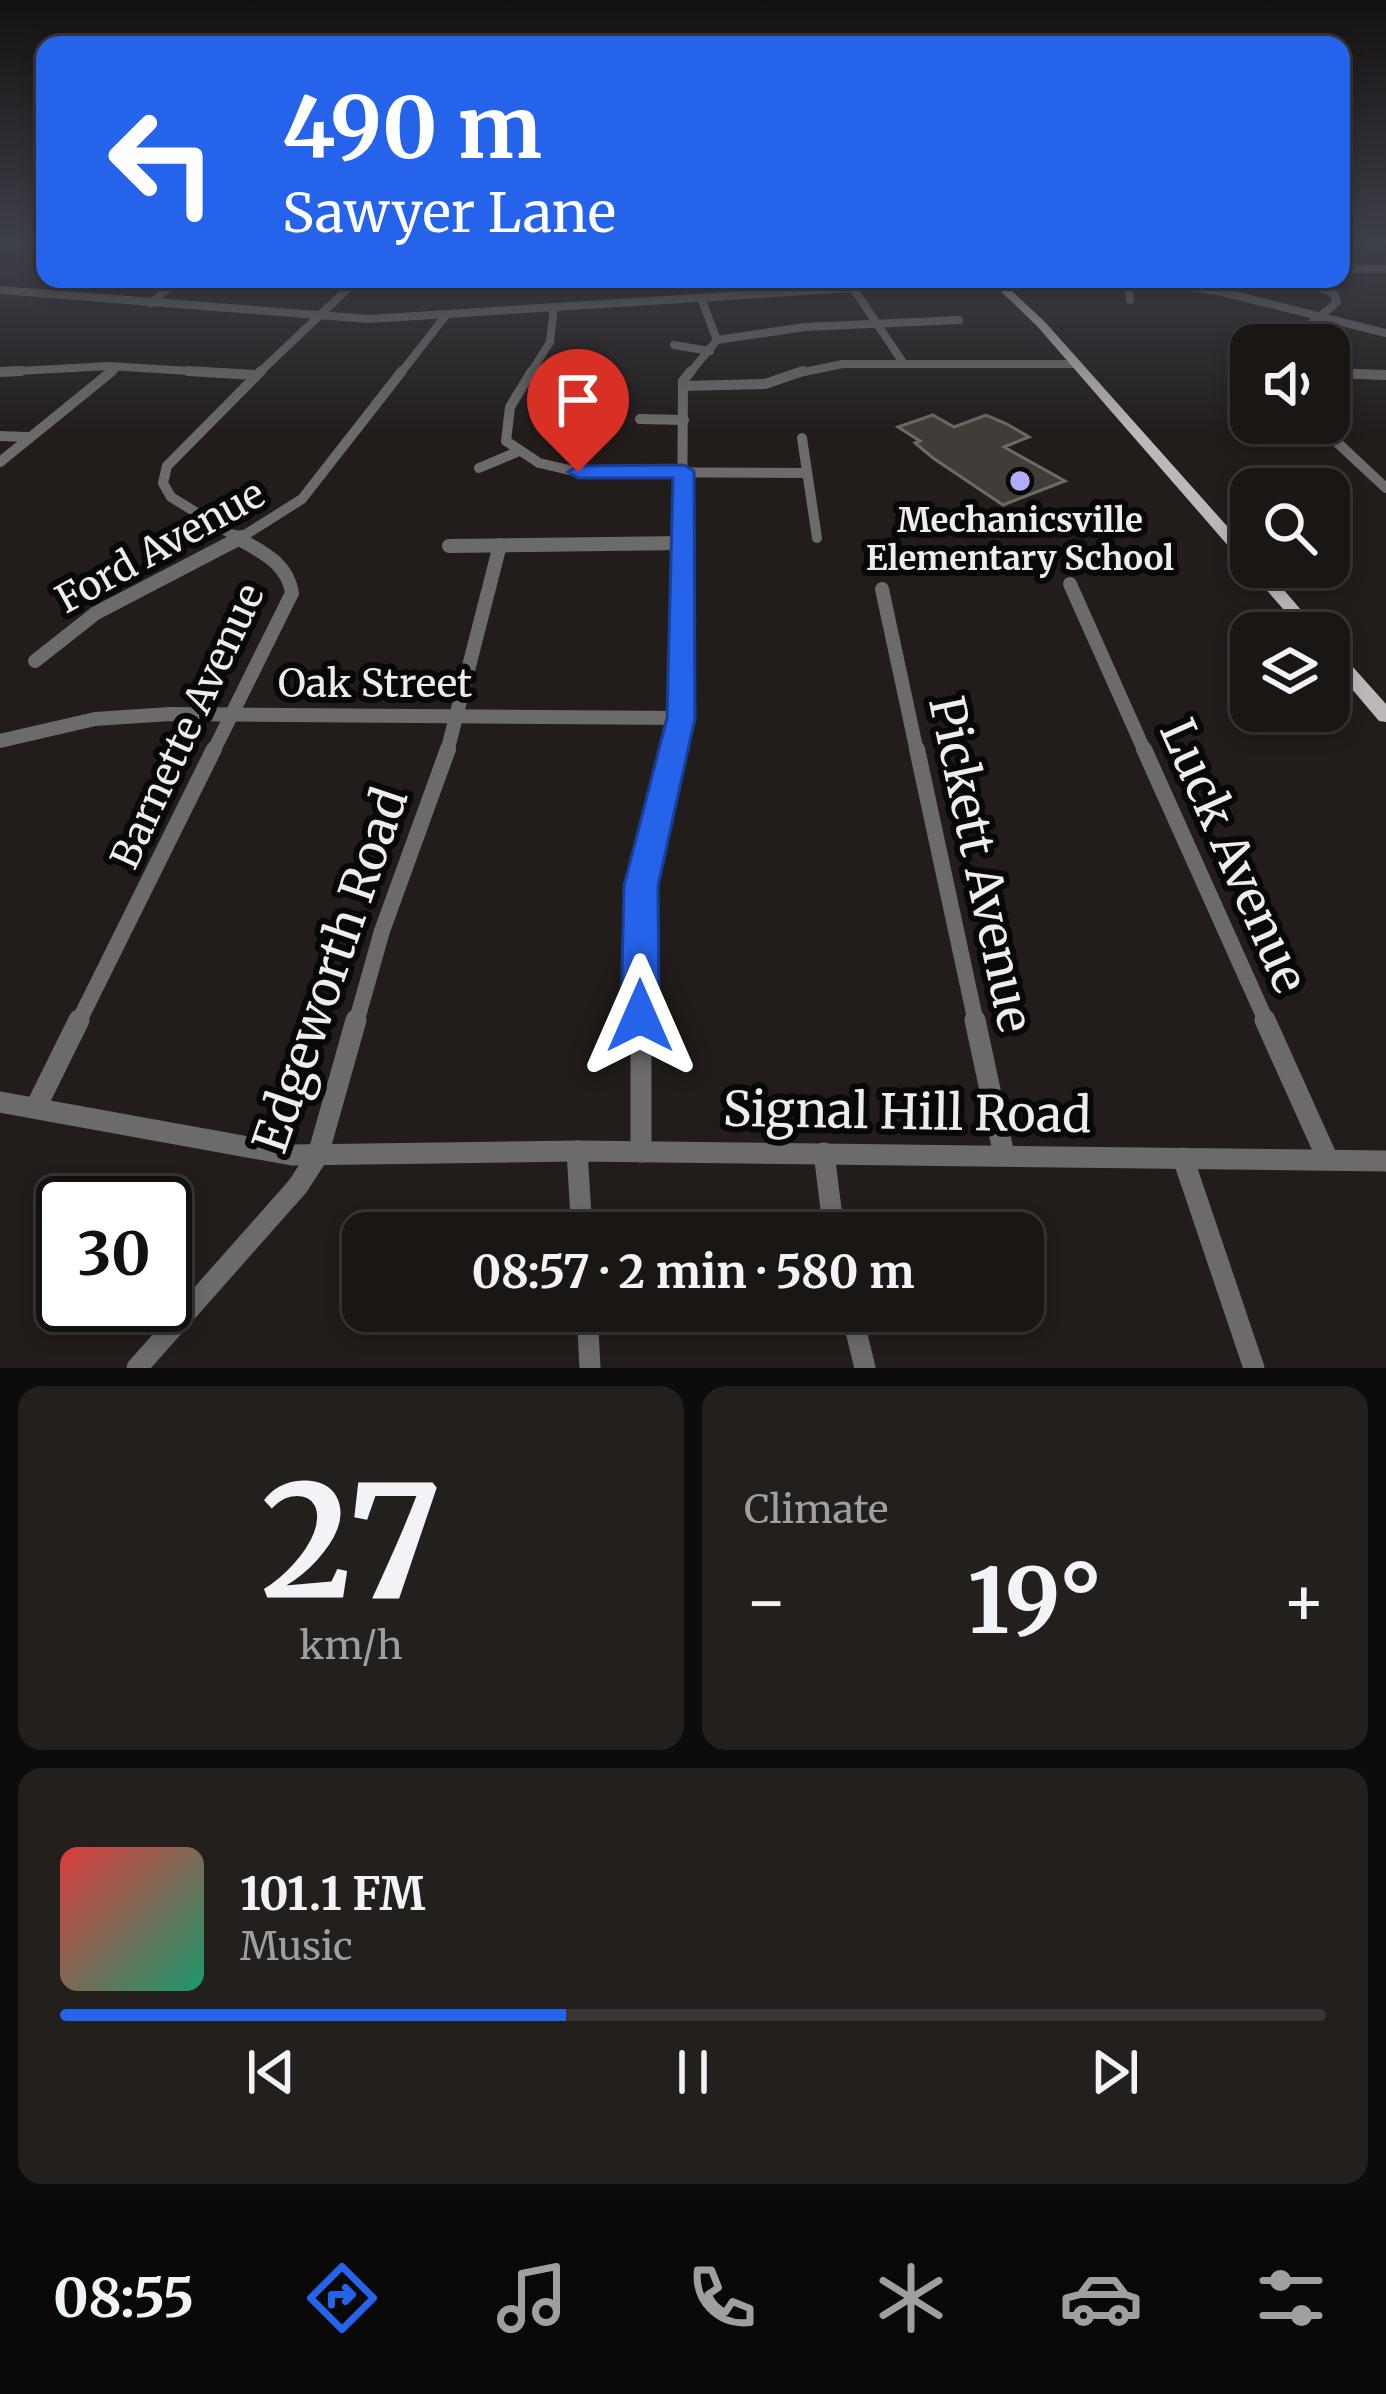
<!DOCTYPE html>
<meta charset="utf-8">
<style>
:root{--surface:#1a1614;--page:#231f1d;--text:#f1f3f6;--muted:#9f9fa0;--line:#383534;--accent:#2563eb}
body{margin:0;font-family:Merriweather,serif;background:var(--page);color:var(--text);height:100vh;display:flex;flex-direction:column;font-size:45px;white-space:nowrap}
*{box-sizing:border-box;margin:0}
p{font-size:39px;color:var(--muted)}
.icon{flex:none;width:66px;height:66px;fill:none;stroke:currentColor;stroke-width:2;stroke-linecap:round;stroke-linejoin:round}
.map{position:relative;height:1368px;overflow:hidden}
.drawer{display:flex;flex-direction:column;gap:18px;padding:18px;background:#0e0c0b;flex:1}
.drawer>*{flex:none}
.top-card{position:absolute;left:36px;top:36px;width:1314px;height:252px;border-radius:24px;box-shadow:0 6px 18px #0003,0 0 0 3px var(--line);background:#2563eb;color:#fff;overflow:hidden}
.controls{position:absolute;left:1230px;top:324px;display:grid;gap:24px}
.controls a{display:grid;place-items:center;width:120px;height:120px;border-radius:24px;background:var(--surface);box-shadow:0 6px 18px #0003,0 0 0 3px var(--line);font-size:60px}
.speed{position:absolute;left:36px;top:1176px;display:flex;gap:24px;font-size:60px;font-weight:700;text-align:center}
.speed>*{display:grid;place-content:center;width:156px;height:156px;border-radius:50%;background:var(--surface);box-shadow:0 6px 18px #0003,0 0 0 3px var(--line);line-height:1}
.speed .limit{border:6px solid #111;border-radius:18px;background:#fff;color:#111}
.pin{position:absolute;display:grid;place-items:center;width:102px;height:102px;color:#fff;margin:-123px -51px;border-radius:50% 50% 50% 0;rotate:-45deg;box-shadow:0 0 12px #0007}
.pin .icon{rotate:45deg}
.me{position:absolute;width:132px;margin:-66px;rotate:0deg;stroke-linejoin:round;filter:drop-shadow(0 0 9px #0008)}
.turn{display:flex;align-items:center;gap:42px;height:252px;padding:0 48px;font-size:54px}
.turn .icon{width:156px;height:156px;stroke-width:2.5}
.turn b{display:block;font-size:84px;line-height:102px}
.big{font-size:90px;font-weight:700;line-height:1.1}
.drawer .card{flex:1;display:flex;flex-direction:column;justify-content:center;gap:18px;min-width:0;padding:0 42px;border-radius:24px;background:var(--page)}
.drawer .dial{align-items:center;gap:0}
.dial b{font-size:156px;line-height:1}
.song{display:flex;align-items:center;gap:36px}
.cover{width:144px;height:144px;border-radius:18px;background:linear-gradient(135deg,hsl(0 70% 55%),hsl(160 70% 35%))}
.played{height:12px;border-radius:6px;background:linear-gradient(90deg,var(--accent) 40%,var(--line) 40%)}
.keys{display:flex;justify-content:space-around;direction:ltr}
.heat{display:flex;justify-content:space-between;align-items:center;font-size:66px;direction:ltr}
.drawer .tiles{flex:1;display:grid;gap:18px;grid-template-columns:1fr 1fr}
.card:last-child{grid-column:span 2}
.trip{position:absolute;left:342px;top:1212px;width:702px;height:120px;border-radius:24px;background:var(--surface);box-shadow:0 6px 18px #0003,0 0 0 3px var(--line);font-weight:700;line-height:120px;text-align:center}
.menu{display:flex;height:192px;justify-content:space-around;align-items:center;background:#0a0908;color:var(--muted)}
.menu .icon{width:84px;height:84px}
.menu .on{color:var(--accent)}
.menu b{font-size:54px;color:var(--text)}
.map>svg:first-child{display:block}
</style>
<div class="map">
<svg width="1386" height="1368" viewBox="0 0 1386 1368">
<rect width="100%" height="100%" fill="#221d1b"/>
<polygon fill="#403c38" stroke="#6d6964" stroke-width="3" points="933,415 954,427 986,415 1007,424 1029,437 1004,447 1065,481 1003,505 933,458 915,443 920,441 898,427"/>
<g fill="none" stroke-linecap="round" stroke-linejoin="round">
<g stroke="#6d6a6a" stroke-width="8">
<polyline points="1341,269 1386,269"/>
<polyline points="1128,279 1130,300"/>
<polyline points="1131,279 1218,291 1386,333"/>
<polyline points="853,288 904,364"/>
<polyline points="0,290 369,319 993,279"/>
<polyline points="151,303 179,279"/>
<polyline points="1251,326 1307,327 1337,302 1334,294 1302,279"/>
<polyline points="717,340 805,327 959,320"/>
<polyline points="674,345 710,351"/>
<polyline points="534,369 577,372"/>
<polyline points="0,372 109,366 237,374"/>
<polyline points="1329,373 1354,374"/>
<polyline points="109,374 117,367"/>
<polyline points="258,374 358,279"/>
<polyline points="400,374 447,314"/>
<polyline points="530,374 550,342 554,307"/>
<polyline points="689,374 717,340 701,298"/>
<polyline points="794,374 843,364 1077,364"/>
</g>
<g stroke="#6d6a6a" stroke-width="10">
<polyline points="188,371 255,375"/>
<polyline points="532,371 510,407 506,441 539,463 578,472 807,473"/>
<polyline points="561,371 577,372"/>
<polyline points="0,372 21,371"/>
<polyline points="1329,373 1386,375"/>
<polyline points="683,386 765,384 803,371"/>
<polyline points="640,419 684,420"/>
<polyline points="1304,424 1326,432 1386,488"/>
<polyline points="0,436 27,437"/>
<polyline points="802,438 817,538"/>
<polyline points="0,462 112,371"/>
<polyline points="479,468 517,452"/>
<polyline points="237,540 302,499 402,371"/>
<polyline points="241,540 171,497 163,483 167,466 261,371"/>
<polyline points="682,540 683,381 691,371"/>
</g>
<g stroke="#6d6a6a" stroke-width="14">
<polyline points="449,546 685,543"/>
<polyline points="1070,584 1145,752"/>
<polyline points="882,589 917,752"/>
<polyline points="35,661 96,613 242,537"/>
<polyline points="0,741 95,719 170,714 681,718"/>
<path d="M213,752L292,593C287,562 261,552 236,537"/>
<polyline points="447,752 500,545"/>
<polyline points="673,752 681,718 682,537"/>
</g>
<g stroke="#6d6a6a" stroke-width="16">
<polyline points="917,749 976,1023"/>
<polyline points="1144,749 1267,1023"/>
<polyline points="78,1023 214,749"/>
<polyline points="356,1023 382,931 448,749"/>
<polyline points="641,1023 641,887 674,749"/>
</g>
<g stroke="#6d6a6a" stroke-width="21">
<polyline points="641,1020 641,1152"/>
<polyline points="975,1020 1004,1155"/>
<polyline points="1265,1020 1328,1160"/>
<polyline points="0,1102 292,1155 577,1151 1386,1161"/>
<polyline points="36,1107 79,1020"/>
<polyline points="577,1151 582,1233"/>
<polyline points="824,1153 834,1233"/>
<polyline points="1183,1158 1254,1368"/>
<polyline points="587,1311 590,1368"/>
<polyline points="851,1311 865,1368"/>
<polyline points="137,1368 298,1186 318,1155 356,1020"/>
</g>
<g fill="#beb7b8" fill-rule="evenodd">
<polygon points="988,279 999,279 1045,322 1251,553 1251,567 1264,567 1321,633 1304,633 1037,326"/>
<polygon points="1329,645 1335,647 1386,704 1386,722 1379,721 1329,662"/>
</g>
</g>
<linearGradient id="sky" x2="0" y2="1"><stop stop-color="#13100f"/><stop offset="0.56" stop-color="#3e404a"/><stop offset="1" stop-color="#3e404a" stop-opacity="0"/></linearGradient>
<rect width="1386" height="434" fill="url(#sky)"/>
<polygon fill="#2563eb" stroke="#184099" stroke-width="3" points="684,465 694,471 695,718 658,886 659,1016 653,1028 640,1033 627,1028 621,1016 624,886 667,718 673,478 578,478 568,472 578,466"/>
<circle fill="#b0aefa" stroke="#0a0707" stroke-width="4.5" cx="1020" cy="481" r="12"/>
<g text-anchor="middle" stroke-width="12" stroke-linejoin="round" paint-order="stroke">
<g font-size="33" font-weight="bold" fill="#f0eceb" stroke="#0a0707">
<text x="1020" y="532">Mechanicsville<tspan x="1020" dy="38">Elementary School</tspan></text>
</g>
<g font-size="39" fill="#f0eceb" stroke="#0a0707">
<text transform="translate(160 546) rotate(-29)" y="14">Ford Avenue</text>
<text x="375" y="697">Oak Street</text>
<text transform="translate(187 726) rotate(-65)" y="14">Barnette Avenue</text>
</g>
<g font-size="48" fill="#f0eceb" stroke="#0a0707">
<text transform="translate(1234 856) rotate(66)" y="17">Luck Avenue</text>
<text transform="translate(981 864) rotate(78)" y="17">Pickett Avenue</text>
<text transform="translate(330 970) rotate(-71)" y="17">Edgeworth Road</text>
<text transform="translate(907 1112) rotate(1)" y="17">Signal Hill Road</text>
</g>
</g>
</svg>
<div class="controls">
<a><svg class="icon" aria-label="sound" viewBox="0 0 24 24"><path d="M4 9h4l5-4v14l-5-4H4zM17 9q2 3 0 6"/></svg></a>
<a><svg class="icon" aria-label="search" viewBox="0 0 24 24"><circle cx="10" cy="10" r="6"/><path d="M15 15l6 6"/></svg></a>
<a><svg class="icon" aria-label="layers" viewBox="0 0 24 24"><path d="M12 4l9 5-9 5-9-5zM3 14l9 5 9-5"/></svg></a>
</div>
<div class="speed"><div class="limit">30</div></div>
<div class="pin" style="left:578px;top:472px;background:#d93025"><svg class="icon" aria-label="arrive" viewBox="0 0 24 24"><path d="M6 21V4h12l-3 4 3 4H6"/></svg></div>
<svg class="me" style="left:640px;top:1016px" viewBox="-20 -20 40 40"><path d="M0-17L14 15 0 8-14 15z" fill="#2563eb" stroke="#fff" stroke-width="4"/></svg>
<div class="trip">08:57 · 2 min · 580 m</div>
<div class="top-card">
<div class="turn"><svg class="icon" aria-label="left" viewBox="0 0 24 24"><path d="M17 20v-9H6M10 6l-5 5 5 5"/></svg><div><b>490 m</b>Sawyer Lane</div></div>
</div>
</div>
<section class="drawer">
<div class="tiles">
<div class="card dial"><b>27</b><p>km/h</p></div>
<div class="card"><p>Climate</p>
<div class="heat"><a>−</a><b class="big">19°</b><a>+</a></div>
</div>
<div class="card">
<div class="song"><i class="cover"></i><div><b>101.1 FM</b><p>Music</p></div></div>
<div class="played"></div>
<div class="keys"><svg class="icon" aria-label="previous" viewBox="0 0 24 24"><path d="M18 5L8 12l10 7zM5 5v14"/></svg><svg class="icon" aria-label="pause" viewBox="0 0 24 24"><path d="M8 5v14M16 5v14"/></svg><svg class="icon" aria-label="next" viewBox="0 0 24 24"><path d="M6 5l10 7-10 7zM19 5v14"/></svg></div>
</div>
</div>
</section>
<nav class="menu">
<b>08:55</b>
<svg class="icon on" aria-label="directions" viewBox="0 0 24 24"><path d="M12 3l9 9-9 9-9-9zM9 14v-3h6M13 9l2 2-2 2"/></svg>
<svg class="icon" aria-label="music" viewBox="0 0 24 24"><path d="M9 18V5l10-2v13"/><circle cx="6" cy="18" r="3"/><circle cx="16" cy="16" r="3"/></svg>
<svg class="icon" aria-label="phone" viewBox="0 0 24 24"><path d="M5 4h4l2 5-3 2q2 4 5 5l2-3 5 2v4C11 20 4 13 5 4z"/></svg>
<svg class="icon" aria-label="climate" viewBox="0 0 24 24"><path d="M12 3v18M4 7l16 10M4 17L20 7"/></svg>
<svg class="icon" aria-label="car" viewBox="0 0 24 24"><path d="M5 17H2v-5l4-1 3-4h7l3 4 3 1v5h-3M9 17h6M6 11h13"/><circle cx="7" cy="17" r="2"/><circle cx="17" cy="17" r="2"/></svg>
<svg class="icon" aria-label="filters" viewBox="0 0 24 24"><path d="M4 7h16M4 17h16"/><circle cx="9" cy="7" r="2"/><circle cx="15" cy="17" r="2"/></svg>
</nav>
